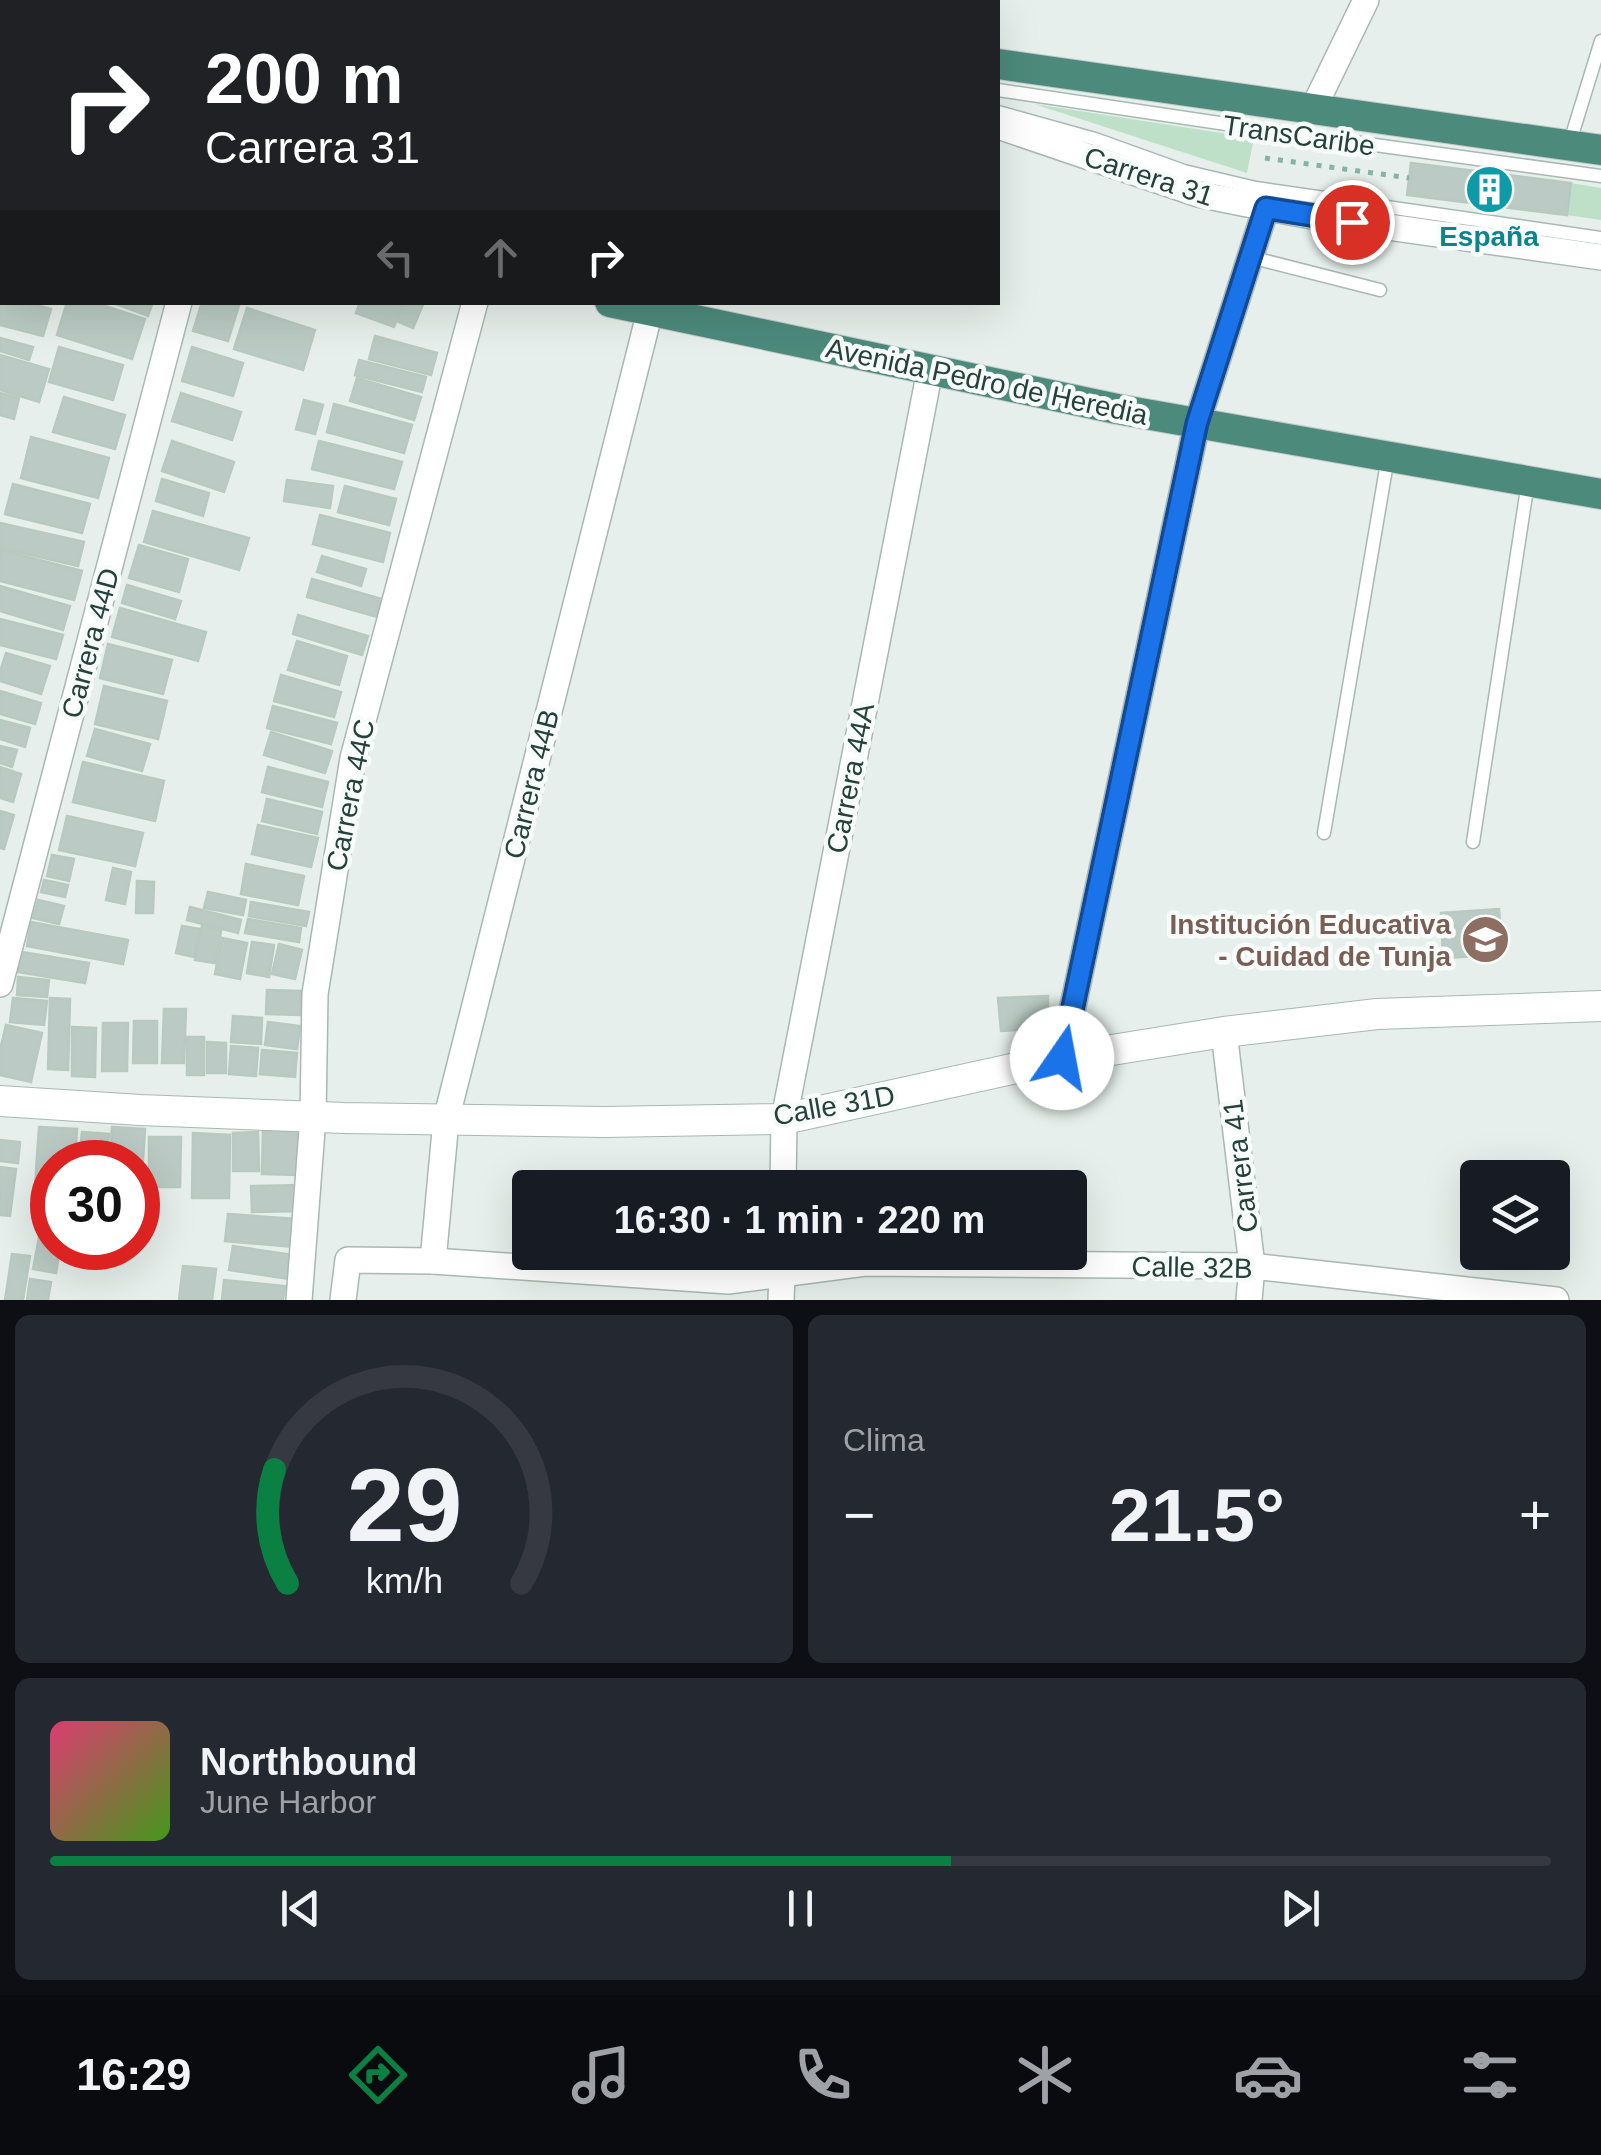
<!DOCTYPE html>
<html lang="es">
<meta charset="utf-8">
<style>
:root{--surface:#171b24;--page:#242831;--text:#f1f3f6;--muted:#9ea1a6;--line:#363941;--accent:#0b8043}
body{margin:0;font-family:Helvetica,sans-serif;background:var(--page);color:var(--text);height:100vh;display:flex;flex-direction:column;font-size:38px;white-space:nowrap}
*{box-sizing:border-box;margin:0}
p{font-size:32px;color:var(--muted)}
.icon{flex:none;width:55px;height:55px;fill:none;stroke:currentColor;stroke-width:2;stroke-linecap:round;stroke-linejoin:round}
.map{position:relative;height:1300px;overflow:hidden}
.panel{display:flex;flex-direction:column;gap:15px;padding:15px;background:#0d0f14;flex:1}
.panel>*{flex:none}
.top-card{position:absolute;left:0px;top:0px;width:1000px;height:305px;box-shadow:0 10px 40px #0002;background:#202124;color:#fff;overflow:hidden}
.fabs{position:absolute;left:1460px;top:1160px;display:grid;gap:20px}
.fabs a{display:grid;place-items:center;width:110px;height:110px;border-radius:10px;background:var(--surface);box-shadow:0 10px 40px #0002;font-size:50px}
.speed{position:absolute;left:30px;top:1140px;display:flex;gap:20px;font-size:50px;font-weight:700;text-align:center}
.speed>*{display:grid;place-content:center;width:130px;height:130px;border-radius:50%;background:var(--surface);box-shadow:0 10px 40px #0002;line-height:1}
.speed .limit{border:15px solid #d22;background:#fff;color:#111}
.pin{position:absolute;display:grid;place-items:center;width:85px;height:85px;color:#fff;margin:-42px;border:5px solid #fff;border-radius:50%;box-shadow:0 2px 10px #0007}
.me{position:absolute;width:110px;margin:-55px;rotate:12deg;stroke-linejoin:round;filter:drop-shadow(0 0 8px #0008)}
.turn{display:flex;align-items:center;gap:35px;height:210px;padding:0 40px;font-size:45px}
.turn .icon{width:130px;height:130px;stroke-width:2.5}
.turn b{display:block;font-size:70px;line-height:85px}
.lanes{display:flex;align-items:center;height:95px;padding:0 40px;background:#0003;justify-content:center;gap:50px;direction:ltr}
.lanes .off{opacity:.35}
.big{font-size:75px;font-weight:600;line-height:1.1}
.panel .card{flex:1;display:flex;flex-direction:column;justify-content:center;gap:15px;min-width:0;padding:0 35px;border-radius:15px;background:var(--page)}
.panel .dial{align-items:center;gap:0}
.dial svg{height:260px;overflow:visible;fill:none;stroke:var(--line);stroke-width:7;stroke-linecap:round;text-anchor:middle}
.dial text{fill:var(--text);stroke:none}
.song{display:flex;align-items:center;gap:30px}
.cover{width:120px;height:120px;border-radius:15px;background:linear-gradient(135deg,hsl(340 70% 55%),hsl(100 70% 35%))}
.played{height:10px;border-radius:5px;background:linear-gradient(90deg,var(--accent) 60%,var(--line) 60%)}
.keys{display:flex;justify-content:space-around;direction:ltr}
.heat{display:flex;justify-content:space-between;align-items:center;font-size:55px;direction:ltr}
.panel .tiles{flex:1;display:grid;gap:15px;grid-template-columns:1fr 1fr}
.card:last-child{grid-column:span 2}
.trip{position:absolute;left:512px;top:1170px;width:575px;height:100px;border-radius:10px;background:var(--surface);box-shadow:0 10px 40px #0002;font-weight:600;line-height:100px;text-align:center}
.menu{display:flex;height:160px;justify-content:space-around;align-items:center;background:#090b0e;color:var(--muted)}
.menu .icon{width:70px;height:70px}
.menu .selected{color:var(--accent)}
.menu b{font-size:45px;color:var(--text)}
.map>svg:first-child{display:block}
</style>
<div class="map">
<svg width="1601" height="1300" viewBox="0 0 1601 1300">
<rect width="100%" height="100%" fill="#e6efeb"/>
<g fill="#bfe0c8">
<polygon points="1034,104 1254,138 1247,173"/>
<polygon points="1571,183 1601,188 1601,220 1567,215"/>
</g>
<g fill="#bbcac4" stroke="#b8c9c2" stroke-width="2.5">
<polygon points="1411,163 1571,183 1567,215 1407,195"/>
<polygon points="0,296 2,297 2,302 24,302 51,309 43,336 0,325"/>
<polygon points="67,302 93,302 145,319 132,359 57,335"/>
<polygon points="111,302 153,302 148,316"/>
<polygon points="202,302 240,302 228,341 193,331"/>
<polygon points="360,302 403,302 394,327 356,313"/>
<polygon points="405,302 424,302 413,328 397,321"/>
<polygon points="247,308 315,330 303,370 234,349"/>
<polygon points="375,336 437,353 431,375 369,359"/>
<polygon points="0,338 33,347 29,360 0,351"/>
<polygon points="59,347 123,365 113,400 49,382"/>
<polygon points="192,347 243,363 233,396 182,381"/>
<polygon points="0,355 49,369 39,402 0,390"/>
<polygon points="359,360 426,377 422,392 355,375"/>
<polygon points="357,378 421,397 414,420 350,401"/>
<polygon points="0,393 19,398 14,419 0,415"/>
<polygon points="181,393 241,412 232,440 172,421"/>
<polygon points="64,397 125,415 115,449 53,432"/>
<polygon points="304,400 323,405 315,434 296,429"/>
<polygon points="334,404 412,425 404,453 327,432"/>
<polygon points="31,437 109,458 98,498 21,478"/>
<polygon points="172,441 234,462 224,492 162,471"/>
<polygon points="319,441 402,462 394,489 312,469"/>
<polygon points="162,479 209,493 203,516 156,501"/>
<polygon points="287,480 333,486 330,508 284,501"/>
<polygon points="13,484 90,504 82,533 5,514"/>
<polygon points="345,486 396,499 389,525 338,512"/>
<polygon points="153,511 249,538 239,570 144,542"/>
<polygon points="320,515 390,533 383,562 313,544"/>
<polygon points="0,523 84,542 78,566 0,548"/>
<polygon points="139,545 188,559 179,592 129,578"/>
<polygon points="1,550 82,571 74,600 0,581"/>
<polygon points="322,556 366,569 361,586 317,572"/>
<polygon points="312,579 382,599 377,617 307,597"/>
<polygon points="127,585 181,601 175,619 122,603"/>
<polygon points="0,586 70,606 63,630 0,611"/>
<polygon points="120,608 206,632 198,661 112,637"/>
<polygon points="298,615 368,636 362,655 293,634"/>
<polygon points="0,619 63,635 56,659 0,645"/>
<polygon points="297,641 347,656 339,685 288,670"/>
<polygon points="108,644 172,660 163,694 100,678"/>
<polygon points="6,653 50,666 41,694 0,681 0,672"/>
<polygon points="281,675 341,692 334,717 274,701"/>
<polygon points="104,686 167,701 158,739 95,724"/>
<polygon points="0,691 41,703 35,724 0,714"/>
<polygon points="273,706 337,723 331,744 267,728"/>
<polygon points="0,720 30,728 25,747 0,739"/>
<polygon points="95,729 150,744 142,771 87,756"/>
<polygon points="271,732 332,751 325,773 264,755"/>
<polygon points="0,746 17,750 12,767 0,763"/>
<polygon points="83,762 164,781 155,821 73,802"/>
<polygon points="0,767 21,774 13,802 0,798"/>
<polygon points="268,767 328,782 322,807 262,792"/>
<polygon points="267,799 322,812 317,834 262,821"/>
<polygon points="0,811 14,815 4,849 0,848"/>
<polygon points="67,816 143,833 135,866 59,850"/>
<polygon points="258,825 318,838 311,867 252,854"/>
<polygon points="52,855 74,859 69,881 47,876"/>
<polygon points="246,864 304,876 298,905 241,894"/>
<polygon points="113,868 131,872 125,904 106,900"/>
<polygon points="44,880 68,885 65,897 41,892"/>
<polygon points="137,881 154,882 153,913 136,913"/>
<polygon points="208,892 246,900 243,915 204,908"/>
<polygon points="38,900 64,906 59,924 33,918"/>
<polygon points="251,902 309,912 306,926 249,916"/>
<polygon points="190,907 241,920 238,933 187,920"/>
<polygon points="1499,909 1502,955 1443,958 1441,913"/>
<polygon points="248,919 301,928 299,942 245,933"/>
<polygon points="31,922 128,940 123,964 27,946"/>
<polygon points="182,926 200,929 194,957 176,953"/>
<polygon points="202,926 221,931 215,963 195,960"/>
<polygon points="222,938 247,943 240,979 215,974"/>
<polygon points="252,942 274,945 269,977 247,973"/>
<polygon points="279,944 302,950 295,979 272,974"/>
<polygon points="22,952 89,963 85,983 18,972"/>
<polygon points="18,977 49,980 47,997 17,995"/>
<polygon points="267,990 301,991 300,1015 266,1014"/>
<polygon points="1048,996 1048,1028 1001,1031 998,998"/>
<polygon points="13,998 47,1001 44,1025 10,1022"/>
<polygon points="50,998 70,999 68,1070 48,1069"/>
<polygon points="164,1009 186,1009 184,1063 162,1063"/>
<polygon points="233,1016 262,1018 261,1044 231,1042"/>
<polygon points="134,1021 157,1021 157,1063 133,1063"/>
<polygon points="268,1022 300,1026 297,1049 265,1045"/>
<polygon points="103,1023 128,1023 127,1071 102,1071"/>
<polygon points="6,1025 42,1033 31,1082 0,1075 0,1050"/>
<polygon points="72,1027 96,1028 95,1077 72,1076"/>
<rect x="187" y="1037" width="17" height="38"/>
<polygon points="207,1042 226,1043 226,1073 207,1073"/>
<polygon points="231,1046 258,1048 256,1076 229,1074"/>
<polygon points="262,1050 297,1053 295,1077 260,1074"/>
<polygon points="39,1127 77,1129 75,1162 52,1162 52,1203 34,1202"/>
<polygon points="112,1127 145,1129 139,1222 138,1162 110,1162"/>
<polygon points="263,1131 298,1131 298,1175 262,1174"/>
<polygon points="82,1132 109,1134 106,1162 79,1162"/>
<polygon points="258,1132 259,1171 233,1171 233,1133"/>
<polygon points="193,1133 230,1135 229,1198 192,1198"/>
<polygon points="149,1137 181,1137 180,1187 149,1187"/>
<polygon points="0,1140 20,1142 18,1163 0,1161"/>
<polygon points="0,1167 16,1169 10,1216 0,1215"/>
<polygon points="301,1185 302,1211 252,1212 251,1186"/>
<polygon points="45,1206 52,1207 52,1248 60,1248 56,1273 33,1269"/>
<polygon points="228,1214 297,1219 294,1247 225,1241"/>
<polygon points="233,1246 293,1255 290,1279 229,1270"/>
<polygon points="12,1254 30,1256 23,1300 5,1300"/>
<polygon points="183,1266 216,1269 212,1300 179,1300"/>
<polygon points="30,1279 51,1282 48,1300 27,1300"/>
<polygon points="224,1280 285,1286 283,1300 222,1300"/>
</g>
<g fill="none" stroke-linecap="round" stroke-linejoin="round">
<defs>
<g id="service">
<polyline points="230,0 248,2"/>
<polyline points="385,0 403,2"/>
<polyline points="998,90 1273,131 1601,176"/>
<polyline points="998,112 1095,139 1184,171 1256,188 1601,238"/>
<polyline points="1569,145 1601,41"/>
<polyline points="1250,257 1380,290"/>
<polyline points="1324,833 1388,457"/>
<polyline points="1473,842 1528,482"/>
</g>
<g id="minor">
<polyline points="0,0 2,0"/>
<polyline points="137,0 155,2"/>
<polyline points="684,2 685,0"/>
<polyline points="0,101 2,90"/>
<polyline points="1313,109 1366,0"/>
<polyline points="998,126 1198,194 1242,203 1317,217 1601,257"/>
<polyline points="0,984 179,302"/>
<polyline points="1224,1032 1252,1266 1249,1300"/>
<polyline points="1062,1058 1197,423 1266,208"/>
<polyline points="783,1188 784,1119 930,370"/>
<polyline points="433,1261 446,1120 650,311"/>
<polyline points="299,1300 313,1117 315,994 353,758 475,302"/>
<polyline points="343,1300 348,1260 433,1261 728,1281 865,1263 1252,1266 1556,1300"/>
<polyline points="781,1300 783,1252"/>
</g>
<polyline id="tertiary" points="0,1101 140,1110 344,1118 604,1122 784,1119 1062,1058 1224,1032 1377,1014 1601,1006"/>
<g id="trunk">
<polyline points="531,0 549,2"/>
<polyline points="998,64 1601,150"/>
<polyline points="0,65 2,66"/>
<polyline points="610,302 1117,409 1601,494"/>
</g>
</defs>
<use href="#service" stroke="#a8b8b2" stroke-width="15"/>
<use href="#minor" stroke="#a8b8b2" stroke-width="28"/>
<use href="#tertiary" stroke="#a8b8b2" stroke-width="32"/>
<use href="#trunk" stroke="#c2cac8" stroke-width="32"/>
<polyline stroke="#86b3a5" stroke-width="5" stroke-dasharray="5 8" stroke-linecap="butt" points="1265,158 1409,178"/>
<use href="#service" stroke="#fff" stroke-width="12"/>
<use href="#minor" stroke="#fff" stroke-width="25"/>
<use href="#tertiary" stroke="#fff" stroke-width="30"/>
<use href="#trunk" stroke="#4c8a7c" stroke-width="30"/>
</g>
<g fill="none" stroke-linecap="round" stroke-linejoin="round">
<defs>
<polyline id="route" points="1062,1058 1197,423 1266,208 1352,222"/>
</defs>
<use href="#route" stroke="#114b97" stroke-width="25"/>
<use href="#route" stroke="#1a73e8" stroke-width="18"/>
</g>
<defs>
<symbol id="building-disc" viewBox="-11 -11 22 22"><circle r="9.5" fill="#0f9aa8" stroke="#f7fbf9"/><path d="M-4-6H4V6H1V3H-1V6H-4ZM-2.5-4.3h1.7v1.8h-1.7ZM.8-4.3h1.7v1.8H.8ZM-2.5-1h1.7V.8h-1.7ZM.8-1h1.7V.8H.8Z" fill="#fff"/></symbol>
<symbol id="school-disc" viewBox="-11 -11 22 22"><circle r="9.5" fill="#8d6e63" stroke="#f7fbf9"/><path d="M0-5L7-2L0 1L-7-2ZM-4 1L0 2.5L4 1V4Q0 6-4 4Z" fill="#fff"/></symbol>
</defs>
<g fill-rule="evenodd">
<use href="#building-disc" x="1462" y="162" width="55" height="55"/>
<use href="#school-disc" x="1458" y="912" width="55" height="55"/>
</g>
<g text-anchor="middle" stroke-width="9" stroke-linejoin="round" paint-order="stroke">
<g font-size="28" fill="#24423a" stroke="#f7fbf9">
<text transform="translate(1299 135) rotate(8)" y="10">TransCaribe</text>
<text transform="translate(1149 176) rotate(18)" y="10">Carrera 31</text>
<text transform="translate(987 381) rotate(12)" y="10">Avenida Pedro de Heredia</text>
<text transform="translate(90 643) rotate(-75)" y="10">Carrera 44D</text>
<text transform="translate(850 778) rotate(-79)" y="10">Carrera 44A</text>
<text transform="translate(531 784) rotate(-76)" y="10">Carrera 44B</text>
<text transform="translate(350 795) rotate(-79)" y="10">Carrera 44C</text>
<text transform="translate(834 1105) rotate(-10)" y="10">Calle 31D</text>
<text transform="translate(1240 1166) rotate(-97)" y="10">Carrera 41</text>
<text transform="translate(1192 1267) rotate(1)" y="10">Calle 32B</text>
</g>
<g font-size="28" font-weight="bold" fill="#0d838f" stroke="#f7fbf9">
<text x="1489" y="246">España</text>
</g>
<g font-size="28" font-weight="bold" fill="#785e54" stroke="#f7fbf9" text-anchor="end">
<text x="1451" y="934">Institución Educativa<tspan x="1451" dy="32">- Cuidad de Tunja</tspan></text>
</g>
</g>
</svg>
<div class="fabs">
<a><svg class="icon" aria-label="layers" viewBox="0 0 24 24"><path d="M12 4l9 5-9 5-9-5zM3 14l9 5 9-5"/></svg></a>
</div>
<div class="speed"><div class="limit">30</div></div>
<div class="pin" style="left:1352px;top:222px;background:#d93025"><svg class="icon" aria-label="arrive" viewBox="0 0 24 24"><path d="M6 21V4h12l-3 4 3 4H6"/></svg></div>
<svg class="me" style="left:1062px;top:1058px" viewBox="-20 -20 40 40"><circle r="19" fill="#fff"/><path d="M0-13L10 11 0 6-10 11z" fill="#1a73e8"/></svg>
<div class="trip">16:30 · 1 min · 220 m</div>
<div class="top-card">
<div class="turn"><svg class="icon" aria-label="right" viewBox="0 0 24 24"><path d="M7 20v-9h11M14 6l5 5-5 5"/></svg><div><b>200 m</b>Carrera 31</div></div>
<div class="lanes"><svg class="icon off" aria-label="left" viewBox="0 0 24 24"><path d="M17 20v-9H6M10 6l-5 5 5 5"/></svg><svg class="icon off" aria-label="ahead" viewBox="0 0 24 24"><path d="M12 20V5M6 11l6-6 6 6"/></svg><svg class="icon" aria-label="right" viewBox="0 0 24 24"><path d="M7 20v-9h11M14 6l5 5-5 5"/></svg></div>
</div>
</div>
<section class="panel">
<div class="tiles">
<div class="card dial"><svg viewBox="0 0 100 80">
<path d="M14 69A42 42 0 1 1 86 69"/>
<path d="M14 69A42 42 0 0 1 10 34" stroke="#0b8043"/>
<text x="50" y="56" font-size="32" font-weight="700">29</text>
<text x="50" y="72" font-size="11">km/h</text>
</svg></div>
<div class="card"><p>Clima</p>
<div class="heat"><a>−</a><b class="big">21.5°</b><a>+</a></div>
</div>
<div class="card">
<div class="song"><i class="cover"></i><div><b>Northbound</b><p>June Harbor</p></div></div>
<div class="played"></div>
<div class="keys"><svg class="icon" aria-label="previous" viewBox="0 0 24 24"><path d="M18 5L8 12l10 7zM5 5v14"/></svg><svg class="icon" aria-label="pause" viewBox="0 0 24 24"><path d="M8 5v14M16 5v14"/></svg><svg class="icon" aria-label="next" viewBox="0 0 24 24"><path d="M6 5l10 7-10 7zM19 5v14"/></svg></div>
</div>
</div>
</section>
<nav class="menu">
<b>16:29</b>
<svg class="icon selected" aria-label="directions" viewBox="0 0 24 24"><path d="M12 3l9 9-9 9-9-9zM9 14v-3h6M13 9l2 2-2 2"/></svg>
<svg class="icon" aria-label="music" viewBox="0 0 24 24"><path d="M9 18V5l10-2v13"/><circle cx="6" cy="18" r="3"/><circle cx="16" cy="16" r="3"/></svg>
<svg class="icon" aria-label="phone" viewBox="0 0 24 24"><path d="M5 4h4l2 5-3 2q2 4 5 5l2-3 5 2v4C11 20 4 13 5 4z"/></svg>
<svg class="icon" aria-label="climate" viewBox="0 0 24 24"><path d="M12 3v18M4 7l16 10M4 17L20 7"/></svg>
<svg class="icon" aria-label="car" viewBox="0 0 24 24"><path d="M5 17H2v-5l4-1 3-4h7l3 4 3 1v5h-3M9 17h6M6 11h13"/><circle cx="7" cy="17" r="2"/><circle cx="17" cy="17" r="2"/></svg>
<svg class="icon" aria-label="filters" viewBox="0 0 24 24"><path d="M4 7h16M4 17h16"/><circle cx="9" cy="7" r="2"/><circle cx="15" cy="17" r="2"/></svg>
</nav>
